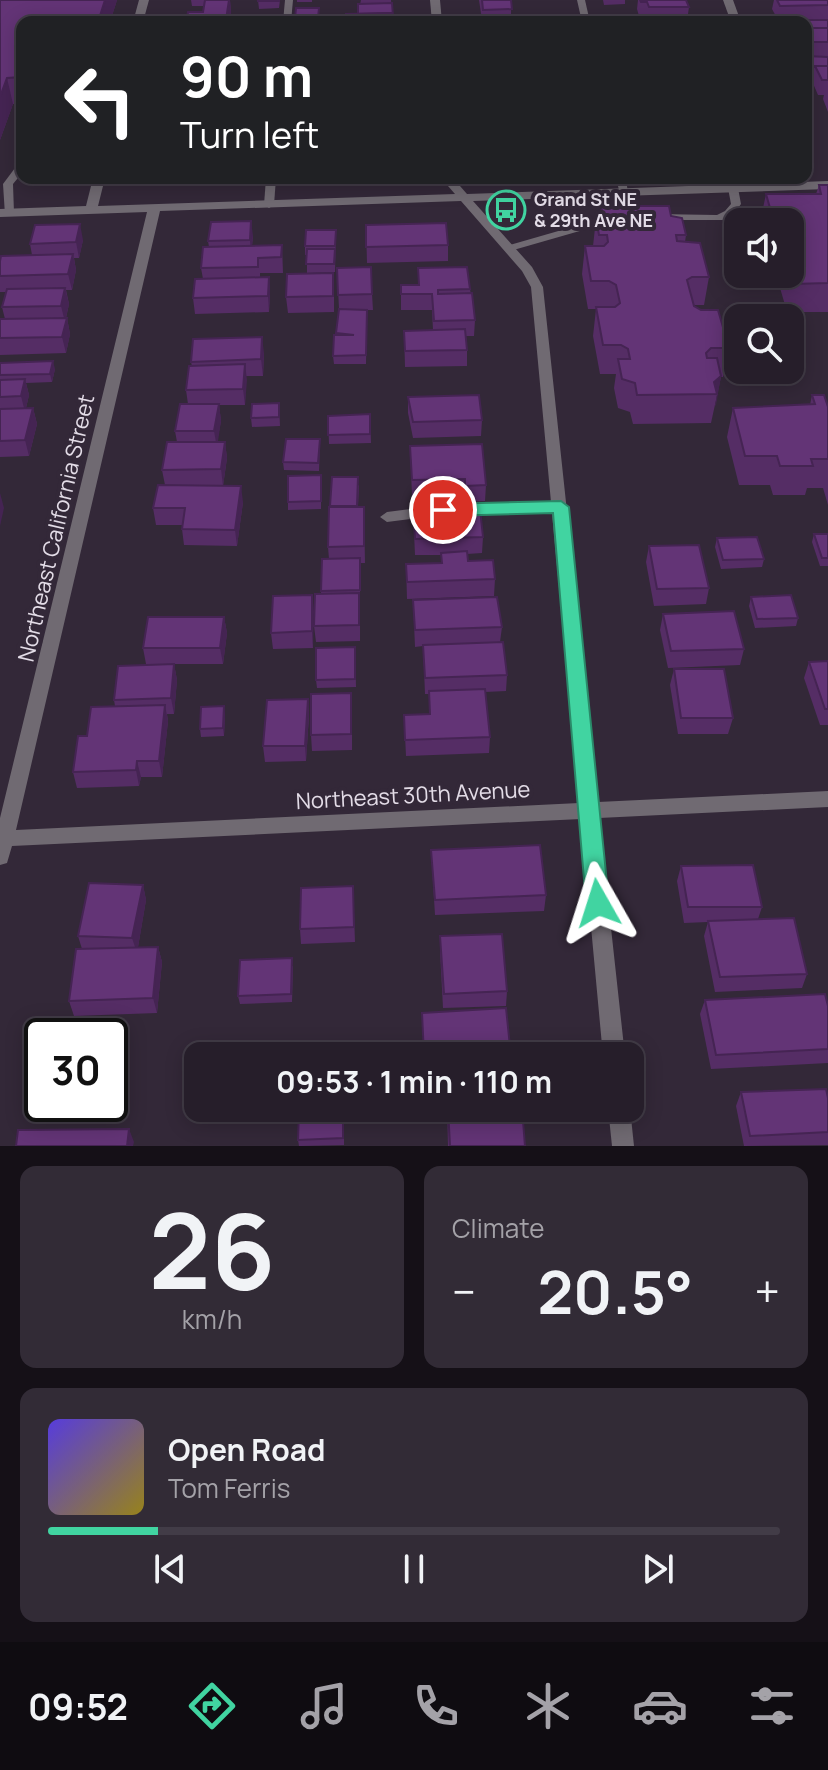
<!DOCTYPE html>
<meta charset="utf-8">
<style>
:root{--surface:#261e2a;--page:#322b36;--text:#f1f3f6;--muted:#a4a2a8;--line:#423c47;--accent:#41d4a1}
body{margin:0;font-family:Manrope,sans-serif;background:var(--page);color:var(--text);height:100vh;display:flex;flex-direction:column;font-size:30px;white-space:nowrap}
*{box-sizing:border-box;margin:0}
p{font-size:26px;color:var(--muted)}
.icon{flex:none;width:44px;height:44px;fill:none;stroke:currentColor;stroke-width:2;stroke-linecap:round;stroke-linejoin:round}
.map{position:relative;height:1146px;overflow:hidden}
.drawer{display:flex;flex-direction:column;gap:20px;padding:20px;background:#151017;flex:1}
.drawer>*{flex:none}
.banner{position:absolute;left:16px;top:16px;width:796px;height:168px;border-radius:16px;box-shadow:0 4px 20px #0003,0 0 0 2px var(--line);background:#202124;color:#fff;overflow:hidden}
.fabs{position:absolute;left:724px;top:208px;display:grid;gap:16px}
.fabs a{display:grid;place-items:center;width:80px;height:80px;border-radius:16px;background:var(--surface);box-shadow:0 4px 20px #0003,0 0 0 2px var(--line);font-size:40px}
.speed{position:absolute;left:24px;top:1018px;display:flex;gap:16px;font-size:40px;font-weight:700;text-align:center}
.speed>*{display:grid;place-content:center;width:104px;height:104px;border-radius:50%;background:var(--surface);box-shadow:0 4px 20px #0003,0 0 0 2px var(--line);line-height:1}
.speed .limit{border:4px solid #111;border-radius:12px;background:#fff;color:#111}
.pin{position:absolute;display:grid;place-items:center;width:68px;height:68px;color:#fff;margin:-34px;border:4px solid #fff;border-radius:50%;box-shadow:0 2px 8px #0007}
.me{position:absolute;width:88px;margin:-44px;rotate:354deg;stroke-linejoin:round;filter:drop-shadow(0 0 6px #0008)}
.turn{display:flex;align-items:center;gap:28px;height:168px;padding:0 32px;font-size:36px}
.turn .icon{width:104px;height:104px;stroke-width:2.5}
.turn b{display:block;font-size:56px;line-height:68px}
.big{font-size:60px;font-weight:700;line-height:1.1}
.drawer .tile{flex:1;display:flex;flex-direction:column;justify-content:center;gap:12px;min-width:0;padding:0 28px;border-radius:16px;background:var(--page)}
.drawer .dial{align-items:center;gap:0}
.dial b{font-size:104px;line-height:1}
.song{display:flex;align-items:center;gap:24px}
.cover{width:96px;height:96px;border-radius:12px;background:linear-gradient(135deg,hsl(250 70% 55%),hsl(50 70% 35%))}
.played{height:8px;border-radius:4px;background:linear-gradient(90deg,var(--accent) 15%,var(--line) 15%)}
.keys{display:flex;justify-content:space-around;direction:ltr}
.heat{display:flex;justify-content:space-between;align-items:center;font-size:44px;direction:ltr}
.drawer .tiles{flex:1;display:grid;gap:20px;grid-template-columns:1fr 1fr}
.tile:last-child{grid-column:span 2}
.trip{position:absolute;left:184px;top:1042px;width:460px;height:80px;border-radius:16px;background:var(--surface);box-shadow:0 4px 20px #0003,0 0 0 2px var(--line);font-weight:700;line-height:80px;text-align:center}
.tabs{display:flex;height:128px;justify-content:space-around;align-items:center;background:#0f0c11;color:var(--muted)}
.tabs .icon{width:56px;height:56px}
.tabs .on{color:var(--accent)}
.tabs b{font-size:36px;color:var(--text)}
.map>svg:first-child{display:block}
</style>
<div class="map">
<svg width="828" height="1146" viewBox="0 0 828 1146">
<rect width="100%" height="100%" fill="#332838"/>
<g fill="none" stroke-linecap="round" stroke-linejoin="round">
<g fill="#706a72" fill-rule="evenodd">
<polygon points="285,0 293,0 291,22 283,22"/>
<polygon points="577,0 585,0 590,22 582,22"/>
<polygon points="22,163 22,173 13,184 14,213 13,215 5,215 3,184 18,164"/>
<polygon points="266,178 276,178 274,205 269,208 264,205"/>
<polygon points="616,178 626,178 628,194 620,194"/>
<polygon points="733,185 738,188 741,204 733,215 723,220 655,220 650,217 655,214 717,215 725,211 731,204 728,188"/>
<polygon points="614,215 619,218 618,220 510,251 505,248 506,246"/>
<polygon points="465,502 561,502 568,507 561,512 465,512 387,522 380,517 387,512"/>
</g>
<g fill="#706a72" fill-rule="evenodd">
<polygon points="139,0 149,0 143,22 133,22"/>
<polygon points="430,0 440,0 442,22 432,22"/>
<polygon points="723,0 733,0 741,22 731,22"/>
<path d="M93,178H105L98,206L455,194L441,178H453L467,194L828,181V189L473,201L532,267L543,287L598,802L828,791V807L599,818L625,1056H603L581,819L12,846L7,863L0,865V818L147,212L0,217V209L86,206ZM461,201L522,271L531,287L579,803L16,830L160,211Z"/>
<polygon points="608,1108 630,1108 634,1146 612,1146"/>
</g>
</g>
<g fill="#552d65">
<polygon points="0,0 117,0 110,22 22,22 22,104 13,104 0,140"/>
<polygon points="191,0 230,0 231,13 229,22 186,22 203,12 204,6 192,6"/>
<polygon points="258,0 280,0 279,8 259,9"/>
<rect x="297" y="0" width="15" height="2"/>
<polygon points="361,0 391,0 393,22 346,22 358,14"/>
<polygon points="479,0 511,0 511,20 482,20"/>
<polygon points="603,0 625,0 625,4 604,5"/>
<polygon points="638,0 686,0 689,7 687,21 648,22 646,16 639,16 637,9"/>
<polygon points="774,0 828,0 828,20 778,20 772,9"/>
<polygon points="319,8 319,22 295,22 295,18"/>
<polygon points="789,20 828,20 828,112 823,99 824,95 818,95 812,81 813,74 808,74 806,69 806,22 789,22"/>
<polygon points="156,178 193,178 191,185 157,185"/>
<polygon points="819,185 828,185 828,312 787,312 776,274 790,274 790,222 760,222 766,194 816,194"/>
<polygon points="601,206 671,216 686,235 685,242 709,277 704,305 694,305 729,348 723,377 721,377 711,423 633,424 630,412 618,408 614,388 616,374 600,374 593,336 596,309 588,309 582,274 585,246 593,246 596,219 600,217"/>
<polygon points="366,225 448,245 448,261 367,263"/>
<polygon points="336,230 335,272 307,273 307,255 305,255 305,246"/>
<polygon points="253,236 252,246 282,245 283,273 260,273 260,277 269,277 270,293 269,312 195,314 193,298 203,279 201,268 209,247 208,241"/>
<polygon points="83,240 79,258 74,258 76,270 72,290 66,290 69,304 66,318 67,318 70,334 66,353 0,355 0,319 5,319 2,307 6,292 0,292 0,261 32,255 30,244"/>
<polygon points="337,268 372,294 373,310 367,310 366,364 334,364 333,356 339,309"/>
<polygon points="418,268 470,289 475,320 474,336 466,336 467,350 467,366 405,367 404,331 433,330 432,310 401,310 401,285 418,285"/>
<polygon points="334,288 334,312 288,313 286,297"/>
<polygon points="264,353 263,376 246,376 245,405 219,405 221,421 217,442 225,442 227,458 223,486 243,502 237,546 184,545 182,529 182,525 156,525 153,508 165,485 162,470 177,442 175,431 188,404 186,390 192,366 191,362"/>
<polygon points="0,363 55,369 52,382 26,383 29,395 26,408 33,408 37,424 29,456 0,457"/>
<polygon points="812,395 828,407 828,505 823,488 807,488 805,495 773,495 770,485 739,485 727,437 733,408 810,405"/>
<polygon points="408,397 482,420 481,436 413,438 408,413"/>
<polygon points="279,403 280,426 252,427 251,418"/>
<polygon points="370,414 371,443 329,444 328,416"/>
<polygon points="320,439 319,471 284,470 283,462"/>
<polygon points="410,446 486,485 485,501 465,502 464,495 412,496"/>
<polygon points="321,475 321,509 288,510 288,502"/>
<polygon points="359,485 358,507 364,507 365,563 360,563 360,641 316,642 314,626 321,594 322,559 329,559 328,547 330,507"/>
<polygon points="413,511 483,537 482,553 467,554 468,561 495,579 494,596 407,599 406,564 441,563 441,555 415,555"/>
<polygon points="814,534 828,534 828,566 820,566 812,542"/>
<polygon points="717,538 764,559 762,567 721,569 715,547"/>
<polygon points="649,546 709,588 706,604 654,606 646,562"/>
<polygon points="312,595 313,648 273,649 271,633"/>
<polygon points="751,597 798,618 796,626 755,628 749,606"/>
<polygon points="413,600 502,627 500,642 507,675 506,691 485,692 490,737 489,753 406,756 404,715 429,714 429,694 425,694 423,646 415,647"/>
<polygon points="663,614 744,649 740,665 668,668 660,630"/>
<polygon points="224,617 227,633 223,664 174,664 177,680 174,714 167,714 168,721 162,777 141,777 139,786 77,788 73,772 87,736 115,706 114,700 146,664 143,648"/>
<polygon points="355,647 356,687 317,688 316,680"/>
<polygon points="828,661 828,725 820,725 804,678 809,662"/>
<polygon points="674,669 733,718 728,734 678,734 670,685"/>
<polygon points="308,699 309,715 306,761 265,762 263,746"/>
<polygon points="352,709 352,750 312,751 311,735"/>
<polygon points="225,714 224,736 201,737 200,729"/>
<polygon points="431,850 546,895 544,911 435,915"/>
<polygon points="681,866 762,907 758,919 807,974 802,988 715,992 704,936 708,922 684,923 677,881"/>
<polygon points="143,885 146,900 138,947 158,947 162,962 157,1013 74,1016 69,1001 82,949 78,936"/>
<polygon points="353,886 355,942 301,944 300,929"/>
<polygon points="440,936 507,991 506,1006 443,1008 440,951"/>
<polygon points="293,966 292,1002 240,1004 238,996"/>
<polygon points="705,1000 828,1006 828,1063 711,1069 700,1014"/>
<polygon points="741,1092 828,1098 828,1145 744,1146 736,1106"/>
<polygon points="344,1108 344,1145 299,1146 298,1140"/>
<polygon points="447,1108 522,1108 525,1146 448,1146"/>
</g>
<g fill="#452453">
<polygon points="105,0 117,0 110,22 98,22"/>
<polygon points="230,0 231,13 229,22 226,22"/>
<polygon points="7,78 13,104 0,140 0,97"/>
<polygon points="251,221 253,236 251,256 250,240"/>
<polygon points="80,224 83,240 79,258 76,242"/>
<polygon points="73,254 76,270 72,290 68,274"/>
<polygon points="269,277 270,293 269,312 268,296"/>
<polygon points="65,288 69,304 65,322 61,306"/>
<polygon points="67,318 70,334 66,353 62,337"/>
<polygon points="262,337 264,353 263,376 261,359"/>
<polygon points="53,361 55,369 52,382 50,374"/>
<polygon points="245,364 247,380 245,405 243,389"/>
<polygon points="721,376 716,405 715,406 717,394 714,382"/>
<polygon points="25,379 29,395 25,412 21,396"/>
<polygon points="219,404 221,421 217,448 214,431"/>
<polygon points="33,408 37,424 29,456 25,440"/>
<polygon points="225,442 227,458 223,486 221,469"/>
<polygon points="241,486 243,502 237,546 235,530"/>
<polygon points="0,493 4,508 0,526"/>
<polygon points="312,595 314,611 313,648 312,631"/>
<polygon points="224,617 227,633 223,664 220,648"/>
<polygon points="174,664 177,680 174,714 171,698"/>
<polygon points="308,699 309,715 306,761 305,746"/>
<polygon points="165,705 168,721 162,777 159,761"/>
<polygon points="224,706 225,714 224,736 223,728"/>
<polygon points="137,761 141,777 139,786 136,770"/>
<polygon points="143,885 146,900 137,953 132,938"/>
<polygon points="158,947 162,962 157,1013 153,998"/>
<polygon points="129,1129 134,1142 133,1146 127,1146"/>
</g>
<g fill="#633476" stroke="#452453" stroke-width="2">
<polygon points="0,0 105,0 98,22 22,22 22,77 7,78 0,97"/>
<polygon points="205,0 229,0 226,20 219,20 218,22 186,22 188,12 203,12"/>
<rect x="258" y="0" width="21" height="1"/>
<polygon points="482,0 511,0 512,9 483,10"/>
<polygon points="640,0 686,0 689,7 649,7 647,2 641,2"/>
<polygon points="777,0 828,0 828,5 780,6"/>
<polygon points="392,3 393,16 391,16 391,13 358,14 358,4"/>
<polygon points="296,8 319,8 318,18 295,18"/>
<polygon points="391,13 391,22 346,22 346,14"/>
<rect x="479" y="20" width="38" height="2"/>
<polygon points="789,20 828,20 828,28 806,28 806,22 790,22"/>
<rect x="806" y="28" width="22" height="14"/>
<polygon points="806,56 828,57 828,66 810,67"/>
<polygon points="815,66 828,66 828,80 822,80"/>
<polygon points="819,185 828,185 828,283 793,284 790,272 790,222 774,222 766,194 821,194"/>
<polygon points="601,206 669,206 671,216 682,218 686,235 676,235 677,241 700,243 709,277 692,277 687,280 694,306 701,310 718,310 729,348 711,348 706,353 707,358 717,358 721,376 714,382 717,394 637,395 635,383 622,379 618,359 630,359 628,349 621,345 603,345 596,307 615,307 620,303 616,285 609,281 591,281 585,246 604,246 608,242 607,235 599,235 596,219 603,216"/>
<polygon points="251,221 250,240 208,241 211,222"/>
<polygon points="446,223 448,245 366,247 366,225"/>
<polygon points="80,224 76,242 30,244 35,225"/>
<polygon points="306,230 336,230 335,246 305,246"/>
<polygon points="282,245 281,257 258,258 258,267 201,268 203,247"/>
<polygon points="307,249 335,249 334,264 306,264"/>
<polygon points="73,254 68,274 0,276 0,261 1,256"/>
<polygon points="371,267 372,294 338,295 337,268"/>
<polygon points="467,267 470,289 438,290 438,294 472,293 475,320 434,321 432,294 401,294 401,285 419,285 418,268"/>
<polygon points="333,273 333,296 286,297 287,274"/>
<polygon points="269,277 268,296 193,298 195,279"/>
<polygon points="65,288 61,306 2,307 7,289"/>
<polygon points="339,309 367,310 366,355 333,356 334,335 354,335 336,333"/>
<polygon points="67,318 62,337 0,338 0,319"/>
<polygon points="465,329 467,350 405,351 404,331"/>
<polygon points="262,337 261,359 191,362 193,339"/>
<polygon points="53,361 50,374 0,375 0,363"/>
<polygon points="245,364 243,389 186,390 189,366"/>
<polygon points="25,379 21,396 0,397 0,380"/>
<polygon points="479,395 482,420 413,422 408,397"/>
<polygon points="812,395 824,395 828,407 828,459 811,459 813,466 780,466 777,456 745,456 733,408 815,404"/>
<polygon points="279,403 279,417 251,418 252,404"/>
<polygon points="180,404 219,404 214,431 175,431"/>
<polygon points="33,408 25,440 0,441 0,409"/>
<polygon points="370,414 370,434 328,435 328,416"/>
<polygon points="286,439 320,439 318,463 283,462"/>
<polygon points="167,442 225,442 221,469 162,470"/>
<polygon points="482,444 486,485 465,486 465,479 412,480 410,446"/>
<polygon points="321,475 321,501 288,502 288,476"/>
<polygon points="332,477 358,477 357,506 330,506"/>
<polygon points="158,485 241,486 235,530 182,529 185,508 153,508"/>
<polygon points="329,507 364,507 364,546 328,547"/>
<polygon points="480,509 483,537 415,539 413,511"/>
<polygon points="814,534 828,534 828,558 822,558"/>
<polygon points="757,537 764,559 723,560 717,538"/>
<polygon points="699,545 709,588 657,589 649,546"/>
<polygon points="467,551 468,561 493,560 495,579 407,582 406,564 442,563 441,553"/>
<polygon points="360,558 360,590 321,591 322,559"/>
<polygon points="359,593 359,625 314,626 315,594"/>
<polygon points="312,595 312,631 271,633 273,596"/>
<polygon points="791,595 798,618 757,619 751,597"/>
<polygon points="497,597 502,627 415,630 413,600"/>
<polygon points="734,611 744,649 671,651 663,614"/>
<polygon points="148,617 224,617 220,648 143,648"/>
<polygon points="503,642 507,675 425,678 423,645"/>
<polygon points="355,647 355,679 316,680 316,648"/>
<polygon points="828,661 828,709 825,709 809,662"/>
<polygon points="174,664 171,698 114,700 118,666"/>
<polygon points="674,669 724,669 733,718 681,718"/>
<polygon points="485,689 490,737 405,740 404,715 430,714 429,691"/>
<polygon points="351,693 351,734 311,735 311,694"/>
<polygon points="308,699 305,746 263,746 267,700"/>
<polygon points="165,705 159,761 137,761 136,770 73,772 78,736 87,736 91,707"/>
<polygon points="224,706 223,728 200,729 201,707"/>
<polygon points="540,845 546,895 435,900 431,850"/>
<polygon points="753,865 762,907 688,907 681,866"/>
<polygon points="89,883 143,885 132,938 78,936"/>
<polygon points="353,886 354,927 300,929 301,888"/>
<polygon points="794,918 807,974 720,977 708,921"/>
<polygon points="502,934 507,991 444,994 440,936"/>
<polygon points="158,947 153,998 69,1001 76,949"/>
<polygon points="292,958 291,994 238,996 240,960"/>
<polygon points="825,994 828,1006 828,1049 716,1055 705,1000"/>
<polygon points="506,1008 511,1056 424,1056 422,1013"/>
<polygon points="826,1089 828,1098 828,1132 750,1136 741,1092"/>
<polygon points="299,1108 343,1108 343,1138 298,1140"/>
<polygon points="448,1108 522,1108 525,1146 450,1146"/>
<polygon points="129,1129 127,1146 16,1146 18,1130"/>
</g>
<polygon fill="#41d4a1" stroke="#2a8a69" stroke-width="2" points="561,501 569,507 609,903 605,910 598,913 590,910 586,903 553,513 443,516 435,510 443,504"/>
<defs>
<symbol id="bus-ring" viewBox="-11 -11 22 22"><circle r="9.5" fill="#332838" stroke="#41d4a1" stroke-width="1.5"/><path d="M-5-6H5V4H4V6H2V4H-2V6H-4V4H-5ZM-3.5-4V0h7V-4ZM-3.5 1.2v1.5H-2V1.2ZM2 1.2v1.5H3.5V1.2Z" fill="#41d4a1"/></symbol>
</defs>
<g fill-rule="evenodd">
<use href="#bus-ring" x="484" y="188" width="44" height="44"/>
</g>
<g text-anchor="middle" stroke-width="8" stroke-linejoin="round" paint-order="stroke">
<g font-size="18" font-weight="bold" fill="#e3dce7" stroke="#332838" text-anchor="start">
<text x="534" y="206">Grand St NE<tspan x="534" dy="21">&amp; 29th Ave NE</tspan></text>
</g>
<g font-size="22" fill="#e3dce7" stroke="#332838">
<text transform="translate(56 528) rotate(-77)" y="8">Northeast California Street</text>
<text transform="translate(413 795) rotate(-3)" y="8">Northeast 30th Avenue</text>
</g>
</g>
</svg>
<div class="fabs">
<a><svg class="icon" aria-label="sound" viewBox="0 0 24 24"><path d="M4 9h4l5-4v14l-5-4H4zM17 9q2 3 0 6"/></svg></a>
<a><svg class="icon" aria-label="search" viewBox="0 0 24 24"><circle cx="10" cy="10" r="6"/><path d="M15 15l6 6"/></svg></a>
</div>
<div class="speed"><div class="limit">30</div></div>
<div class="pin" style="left:443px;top:510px;background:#d93025"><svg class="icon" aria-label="arrive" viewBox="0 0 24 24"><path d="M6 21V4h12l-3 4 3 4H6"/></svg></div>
<svg class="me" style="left:598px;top:903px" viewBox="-20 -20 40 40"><path d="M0-17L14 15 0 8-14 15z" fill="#41d4a1" stroke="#fff" stroke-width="4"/></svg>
<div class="trip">09:53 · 1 min · 110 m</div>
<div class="banner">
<div class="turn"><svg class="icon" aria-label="left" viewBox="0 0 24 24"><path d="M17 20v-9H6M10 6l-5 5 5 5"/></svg><div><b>90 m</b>Turn left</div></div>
</div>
</div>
<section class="drawer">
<div class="tiles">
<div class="tile dial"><b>26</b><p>km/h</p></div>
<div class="tile"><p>Climate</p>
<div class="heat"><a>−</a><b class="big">20.5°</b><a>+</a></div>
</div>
<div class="tile">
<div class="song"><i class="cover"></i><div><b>Open Road</b><p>Tom Ferris</p></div></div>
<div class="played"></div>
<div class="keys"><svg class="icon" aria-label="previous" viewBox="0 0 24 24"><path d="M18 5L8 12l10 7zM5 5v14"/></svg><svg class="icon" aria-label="pause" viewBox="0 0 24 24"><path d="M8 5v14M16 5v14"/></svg><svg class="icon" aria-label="next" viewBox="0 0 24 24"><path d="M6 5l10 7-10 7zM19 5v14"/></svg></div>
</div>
</div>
</section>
<nav class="tabs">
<b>09:52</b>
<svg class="icon on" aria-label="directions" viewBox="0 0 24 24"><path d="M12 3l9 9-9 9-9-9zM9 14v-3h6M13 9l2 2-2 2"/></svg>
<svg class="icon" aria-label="music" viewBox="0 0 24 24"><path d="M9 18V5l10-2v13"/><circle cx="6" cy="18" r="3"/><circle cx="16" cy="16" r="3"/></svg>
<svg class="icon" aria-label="phone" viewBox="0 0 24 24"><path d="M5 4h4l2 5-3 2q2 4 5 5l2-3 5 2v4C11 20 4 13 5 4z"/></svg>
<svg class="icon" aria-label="climate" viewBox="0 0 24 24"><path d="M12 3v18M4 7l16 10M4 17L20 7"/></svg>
<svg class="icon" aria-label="car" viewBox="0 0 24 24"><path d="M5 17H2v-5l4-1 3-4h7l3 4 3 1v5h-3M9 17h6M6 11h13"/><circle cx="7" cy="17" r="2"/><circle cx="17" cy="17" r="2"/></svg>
<svg class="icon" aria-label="filters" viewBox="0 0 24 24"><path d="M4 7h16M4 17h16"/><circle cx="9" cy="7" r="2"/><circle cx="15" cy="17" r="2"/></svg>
</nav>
